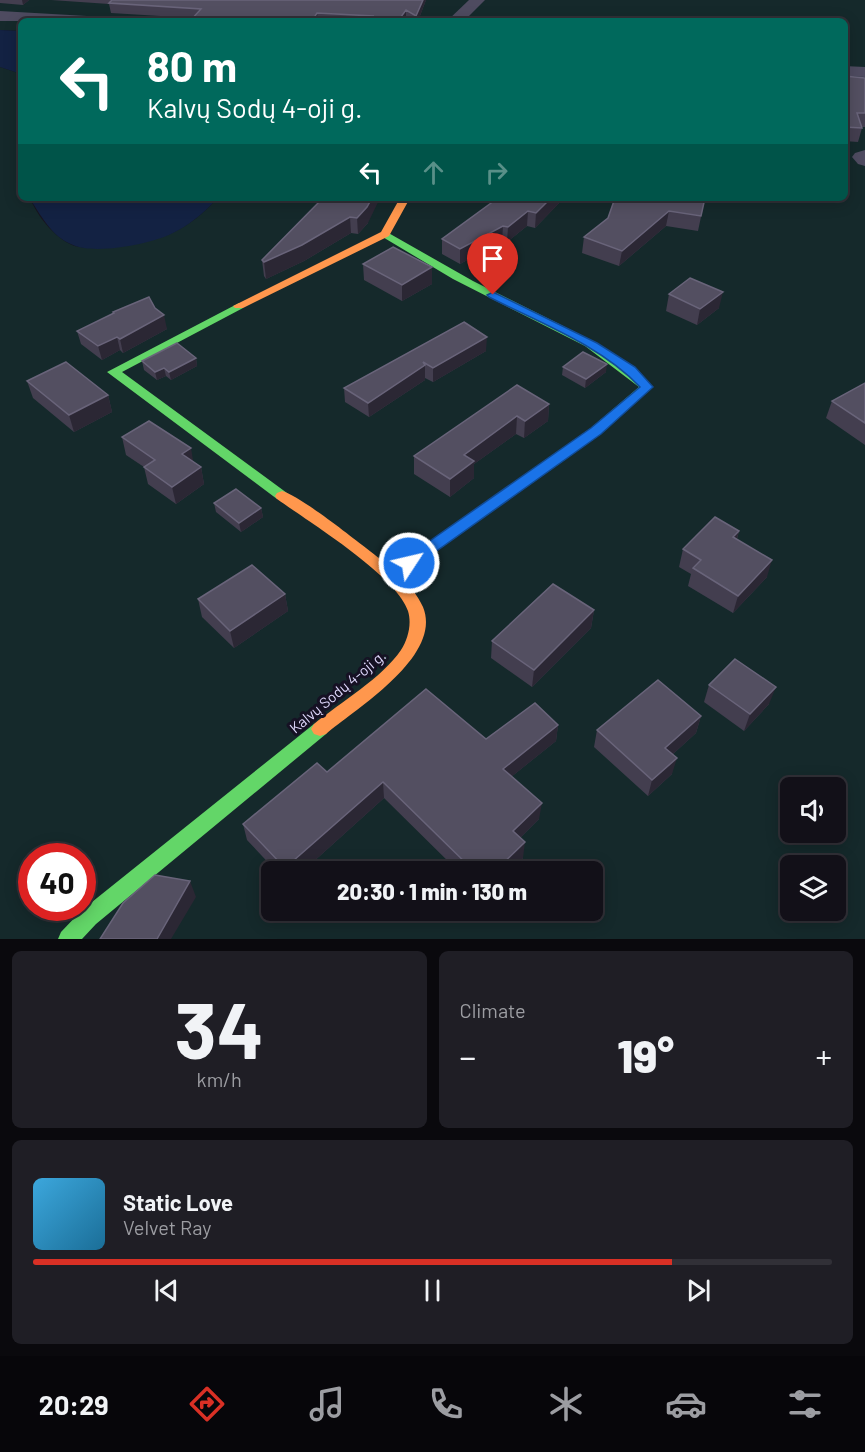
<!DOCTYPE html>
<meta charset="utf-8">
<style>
:root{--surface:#121018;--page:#1f1e25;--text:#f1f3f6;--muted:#9c9da2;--line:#313037;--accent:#d93025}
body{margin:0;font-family:Barlow,sans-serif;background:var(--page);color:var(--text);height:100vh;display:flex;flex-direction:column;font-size:22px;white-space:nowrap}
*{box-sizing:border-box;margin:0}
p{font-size:20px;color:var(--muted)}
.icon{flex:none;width:33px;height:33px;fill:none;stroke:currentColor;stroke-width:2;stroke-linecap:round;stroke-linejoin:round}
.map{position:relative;height:939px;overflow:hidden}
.panel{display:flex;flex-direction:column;gap:12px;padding:12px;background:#0a090d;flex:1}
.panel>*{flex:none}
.guide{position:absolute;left:18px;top:18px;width:830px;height:183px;border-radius:9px;box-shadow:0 3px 15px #0003,0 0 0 2px var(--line);background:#00695c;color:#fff;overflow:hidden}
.controls{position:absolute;left:780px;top:777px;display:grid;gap:12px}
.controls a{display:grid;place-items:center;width:66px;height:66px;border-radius:9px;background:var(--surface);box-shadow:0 3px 15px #0003,0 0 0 2px var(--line);font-size:30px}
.speed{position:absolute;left:18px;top:843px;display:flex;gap:12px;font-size:30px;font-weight:700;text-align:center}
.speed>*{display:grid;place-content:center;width:78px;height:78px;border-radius:50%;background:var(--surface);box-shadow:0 3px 15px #0003,0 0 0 2px var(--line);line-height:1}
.speed .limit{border:9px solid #d22;background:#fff;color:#111}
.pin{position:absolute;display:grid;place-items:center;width:51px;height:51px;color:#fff;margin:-62px -26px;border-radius:50% 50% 50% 0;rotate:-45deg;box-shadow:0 0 6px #0007}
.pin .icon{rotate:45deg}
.me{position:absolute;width:66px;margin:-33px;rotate:55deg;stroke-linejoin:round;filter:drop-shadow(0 0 4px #0008)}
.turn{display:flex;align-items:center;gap:21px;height:126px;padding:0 30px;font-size:27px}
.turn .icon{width:78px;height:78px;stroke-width:2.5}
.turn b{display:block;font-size:42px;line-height:51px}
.lanes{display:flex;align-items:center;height:57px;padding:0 30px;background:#0003;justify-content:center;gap:30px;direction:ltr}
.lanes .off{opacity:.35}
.big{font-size:45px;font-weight:800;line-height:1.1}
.panel .tile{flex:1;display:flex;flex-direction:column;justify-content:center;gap:9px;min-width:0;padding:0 21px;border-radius:9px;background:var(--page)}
.panel .dial{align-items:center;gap:0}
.dial b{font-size:78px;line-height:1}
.song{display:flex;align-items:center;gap:18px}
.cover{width:72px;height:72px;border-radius:9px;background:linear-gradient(135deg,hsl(200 70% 55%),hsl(200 70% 35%))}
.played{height:6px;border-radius:3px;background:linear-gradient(90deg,var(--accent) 80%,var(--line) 80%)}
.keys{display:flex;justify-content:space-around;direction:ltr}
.heat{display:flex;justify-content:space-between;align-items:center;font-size:33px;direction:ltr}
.panel .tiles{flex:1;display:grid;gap:12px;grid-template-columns:1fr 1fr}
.tile:last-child{grid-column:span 2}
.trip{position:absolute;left:261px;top:861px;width:342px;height:60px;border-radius:9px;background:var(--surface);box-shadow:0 3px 15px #0003,0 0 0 2px var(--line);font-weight:800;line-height:60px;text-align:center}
.menu{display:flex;height:96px;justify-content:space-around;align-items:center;background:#07060a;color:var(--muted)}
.menu .icon{width:42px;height:42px}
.menu .selected{color:var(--accent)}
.menu b{font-size:27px;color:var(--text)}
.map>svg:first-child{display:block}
</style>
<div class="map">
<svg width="865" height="939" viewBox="0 0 865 939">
<rect width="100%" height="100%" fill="#181520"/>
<path fill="#15292b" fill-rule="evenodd" d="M0,0H865V939H0V67L21,74V198H30C37,216 54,237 72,245C90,253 155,242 172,233C188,226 201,215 213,203L211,198H844V21H21V31L0,30ZM790,788H836V832H790ZM32,856H82V908H32ZM790,866H836V910H790ZM272,872H592V910H272Z"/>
<g fill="#132243">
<polygon points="0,30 21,31 21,74 0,67"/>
<path d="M211,198L213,203C201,215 189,225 173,233C152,244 95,255 73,245C52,237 42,217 30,199Z"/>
</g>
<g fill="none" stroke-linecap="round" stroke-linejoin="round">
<g fill="#4e4b60" fill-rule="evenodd">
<polygon points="469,0 485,0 464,21 447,21"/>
<polygon points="0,11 87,16 95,21 0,21"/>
<polygon points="844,66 865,67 865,77 844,76"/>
<polygon points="865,150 865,166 858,164 852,157 855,153"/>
</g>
<g fill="#63d668" fill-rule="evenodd">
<polygon points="385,231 473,281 593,341 633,368 653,387 601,434 396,580 386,580 384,576 386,572 591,428 639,387 585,346 453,279 381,236 380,234"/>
<polygon points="239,303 243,304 243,308 122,372 287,493 289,496 287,499 277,499 107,372"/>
<polygon points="320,722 326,724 329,729 326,734 96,924 82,939 58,939 61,932 82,910 314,724"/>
</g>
<g fill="#ff974d" fill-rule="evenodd">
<polygon points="400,198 410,198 389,236 243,308 235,308 233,306 381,232"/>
<path d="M282,491C300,496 349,535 366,548C386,564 412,582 423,607C443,656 357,708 326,734L320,736L314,734L311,729L314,724C341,702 382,678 401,650C408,639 412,624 408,611C397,576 309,522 277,499L275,496L277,493Z"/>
</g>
</g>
<g fill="#433e4f">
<polygon points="0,0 29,0 23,5 0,3"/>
<polygon points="51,0 426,0 418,21 408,21 406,20 405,21 190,21 193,18 111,13 109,4"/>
<polygon points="844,76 865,78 865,127 862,127 862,128 858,142 844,141"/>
<polygon points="323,198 368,223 358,234 351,233 304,261 266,279 264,276 262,260"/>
<polygon points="498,198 564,198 535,228 527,226 507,242 502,241 460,264 442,254 442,239"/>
<polygon points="599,198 705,198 698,231 666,226 619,266 582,253 584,237 608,218 614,200"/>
<polygon points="363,264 432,284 402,301 364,280"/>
<polygon points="669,294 719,308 697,325 666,311"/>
<polygon points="155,308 167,329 123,353 120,350 102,360 81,344 77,331 113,314 113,312"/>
<polygon points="464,322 486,351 433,382 425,378 425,380 369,417 345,402 344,388"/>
<polygon points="196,358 197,366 171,380 166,376 157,380 144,370 142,361"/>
<polygon points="563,367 606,372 585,388 562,375"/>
<polygon points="27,381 108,395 112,412 74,432 33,398"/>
<polygon points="865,383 865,445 826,418 832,401"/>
<polygon points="549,404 548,421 524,438 516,434 474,464 474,478 450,497 414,474 414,456"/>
<polygon points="122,437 193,462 201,467 204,484 176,504 148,484 144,467 126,455"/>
<polygon points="214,503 261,508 263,517 241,532 216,512"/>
<polygon points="739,531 737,539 767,577 733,613 688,586 691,574 679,567 683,549"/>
<polygon points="285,594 288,611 234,648 202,617 198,599"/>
<polygon points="594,610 591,628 532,687 491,658 492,641"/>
<polygon points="709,685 769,704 744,731 704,702"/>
<polygon points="701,716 696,733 673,754 672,774 648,796 594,747 597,730"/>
<polygon points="558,725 556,741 511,777 539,819 520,838 523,858 509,872 459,872 384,798 302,872 277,872 247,840 243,824 327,772"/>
</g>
<g fill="#2b2734">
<polygon points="22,0 29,0 23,5"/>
<polygon points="423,0 426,0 418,21 416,21 416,16"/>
<polygon points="406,10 406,20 405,21 398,21"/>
<polygon points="317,13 318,21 312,21"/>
<polygon points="372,198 380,198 368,223 358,234 357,218"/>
<polygon points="551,198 564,198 535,228 536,213"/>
<polygon points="528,211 527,226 507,242 508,227"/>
<polygon points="669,211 666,226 619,266 622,251"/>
<polygon points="350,217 351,233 304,261 266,279 264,262"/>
<polygon points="503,226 502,241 460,264 460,249"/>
<polygon points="432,267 432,284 402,301 402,285"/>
<polygon points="723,292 719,308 697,325 700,309"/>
<polygon points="164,315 167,329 123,353 120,339"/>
<polygon points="117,337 120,350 102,360 98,346"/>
<polygon points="487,337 486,351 433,382 433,368"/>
<polygon points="196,358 197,366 171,380 169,372"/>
<polygon points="607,364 606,372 585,388 586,379"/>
<polygon points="425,365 425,380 369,417 368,403"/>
<polygon points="164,368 166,376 157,380 155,372"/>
<polygon points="108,395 112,412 74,432 69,415"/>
<polygon points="549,404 548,421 524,438 525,421"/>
<polygon points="517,416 516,434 474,464 474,478 450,497 450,479 464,455"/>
<polygon points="191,448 194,466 182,454"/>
<polygon points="201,467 204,484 176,504 172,487"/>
<polygon points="261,508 263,517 241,532 239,523"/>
<polygon points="739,531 734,548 733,537"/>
<polygon points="772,560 767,577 733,613 738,596"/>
<polygon points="285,594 288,611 234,648 230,631"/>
<polygon points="594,610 591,628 532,687 534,670"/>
<polygon points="776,687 769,704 744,731 750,714"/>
<polygon points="701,716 696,733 661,765 665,748"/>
<polygon points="558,725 556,741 501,785 503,769"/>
<polygon points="677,758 672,774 648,796 652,780"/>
<polygon points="383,782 384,798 302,872 286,872 285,868"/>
<polygon points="542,803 539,819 511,847 513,831"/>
<polygon points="525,842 523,858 509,872 494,872"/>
<polygon points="190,881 196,897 171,939 157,939"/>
</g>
<g fill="#534f61" stroke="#69647a" stroke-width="1.5">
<polygon points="112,0 423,0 416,16 406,10 398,21 370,21 373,16 317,13 312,21 190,21 201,9 109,3"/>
<polygon points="844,76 865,78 865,113 857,113 862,128 844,127"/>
<polygon points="323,198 372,198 367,207 357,218 350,217 302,245 264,262 262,260"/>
<polygon points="498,198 551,198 536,213 528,211 508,227 503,226 460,249 442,239"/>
<polygon points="615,198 705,198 701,216 669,211 622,251 584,237 608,218"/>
<polygon points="393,247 432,267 402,285 363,264"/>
<polygon points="690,278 723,292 700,309 669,294"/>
<polygon points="149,297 155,308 164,315 120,339 117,337 98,346 77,331 114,313 113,312"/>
<polygon points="464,322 487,337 433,368 423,362 425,365 368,403 344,388"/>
<polygon points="177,343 196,358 169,372 164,368 155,372 142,361"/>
<polygon points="583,352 607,364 586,379 563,367"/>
<polygon points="66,362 108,395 69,415 27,381"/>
<polygon points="865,383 865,423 832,401"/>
<polygon points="517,385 549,404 525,421 517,416 464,455 474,461 450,479 414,456"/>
<polygon points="149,421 191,448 182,454 201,467 172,487 144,467 155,460 122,437"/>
<polygon points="236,489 261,508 239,523 214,503"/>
<polygon points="715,517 739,531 733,537 772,560 738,596 693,568 701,560 683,549"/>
<polygon points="252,565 285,594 230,631 198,599"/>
<polygon points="553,584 594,610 534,670 492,641"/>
<polygon points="735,659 776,687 750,714 709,685"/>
<polygon points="658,680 701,716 665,748 677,758 652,780 597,730"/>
<polygon points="426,689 486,739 535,703 558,725 503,769 542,803 513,831 525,842 494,872 475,872 383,782 285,868 243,824 317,763 327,772"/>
<polygon points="155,875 190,881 157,939 100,939 123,903"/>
</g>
<path fill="#1a73e8" stroke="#114b97" stroke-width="1.5" d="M493,292L597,343L635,367L653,387L601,434L414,567H404L402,563L404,559L591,428L640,387C600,345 540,323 489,297L487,295Z"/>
<g text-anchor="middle" stroke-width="6" stroke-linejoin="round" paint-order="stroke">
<g font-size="15" fill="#ded7fb" stroke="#161124">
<text transform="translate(338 692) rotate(-40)" y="5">Kalvų Sodų 4-oji g.</text>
</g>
</g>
</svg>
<div class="controls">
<a><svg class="icon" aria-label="sound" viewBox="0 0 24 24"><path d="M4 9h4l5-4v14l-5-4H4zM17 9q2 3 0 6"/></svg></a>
<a><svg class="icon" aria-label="layers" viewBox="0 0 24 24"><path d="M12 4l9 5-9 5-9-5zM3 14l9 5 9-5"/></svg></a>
</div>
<div class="speed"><div class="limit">40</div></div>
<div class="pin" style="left:493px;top:295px;background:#d93025"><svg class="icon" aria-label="arrive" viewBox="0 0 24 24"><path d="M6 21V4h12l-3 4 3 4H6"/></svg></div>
<svg class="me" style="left:409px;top:563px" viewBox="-20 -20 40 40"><circle r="17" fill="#1a73e8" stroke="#fff" stroke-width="3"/><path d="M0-11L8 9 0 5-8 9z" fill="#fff"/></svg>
<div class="trip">20:30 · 1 min · 130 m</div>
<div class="guide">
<div class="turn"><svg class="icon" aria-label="left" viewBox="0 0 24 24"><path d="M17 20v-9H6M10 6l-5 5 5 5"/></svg><div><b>80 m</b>Kalvų Sodų 4-oji g.</div></div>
<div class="lanes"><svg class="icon" aria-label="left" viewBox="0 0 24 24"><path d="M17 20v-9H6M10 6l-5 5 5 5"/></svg><svg class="icon off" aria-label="ahead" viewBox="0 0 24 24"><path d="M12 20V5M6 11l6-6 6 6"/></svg><svg class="icon off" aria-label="right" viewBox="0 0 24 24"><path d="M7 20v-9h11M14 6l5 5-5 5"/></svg></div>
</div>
</div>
<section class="panel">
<div class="tiles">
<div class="tile dial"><b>34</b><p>km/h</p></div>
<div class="tile"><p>Climate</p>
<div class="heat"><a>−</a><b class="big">19°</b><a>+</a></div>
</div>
<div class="tile">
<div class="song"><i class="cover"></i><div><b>Static Love</b><p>Velvet Ray</p></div></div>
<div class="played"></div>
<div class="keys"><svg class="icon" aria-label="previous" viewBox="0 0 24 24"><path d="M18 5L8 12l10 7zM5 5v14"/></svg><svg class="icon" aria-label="pause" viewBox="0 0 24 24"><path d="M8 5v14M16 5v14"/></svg><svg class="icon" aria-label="next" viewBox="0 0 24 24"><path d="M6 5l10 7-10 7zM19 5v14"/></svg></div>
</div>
</div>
</section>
<nav class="menu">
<b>20:29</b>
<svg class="icon selected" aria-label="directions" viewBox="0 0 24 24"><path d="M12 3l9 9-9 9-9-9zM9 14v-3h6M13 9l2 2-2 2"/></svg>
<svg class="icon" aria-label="music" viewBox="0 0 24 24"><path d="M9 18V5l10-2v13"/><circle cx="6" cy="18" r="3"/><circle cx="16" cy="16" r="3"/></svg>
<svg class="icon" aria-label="phone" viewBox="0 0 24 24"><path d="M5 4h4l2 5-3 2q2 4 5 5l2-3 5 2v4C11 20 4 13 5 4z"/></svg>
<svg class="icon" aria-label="climate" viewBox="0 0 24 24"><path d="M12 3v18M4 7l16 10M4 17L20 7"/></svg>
<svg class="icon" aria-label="car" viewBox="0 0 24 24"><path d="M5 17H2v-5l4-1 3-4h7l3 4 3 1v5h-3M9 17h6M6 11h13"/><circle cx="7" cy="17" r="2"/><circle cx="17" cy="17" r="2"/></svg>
<svg class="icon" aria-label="filters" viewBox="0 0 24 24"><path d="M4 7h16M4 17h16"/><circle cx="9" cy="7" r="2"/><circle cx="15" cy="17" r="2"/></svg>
</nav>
